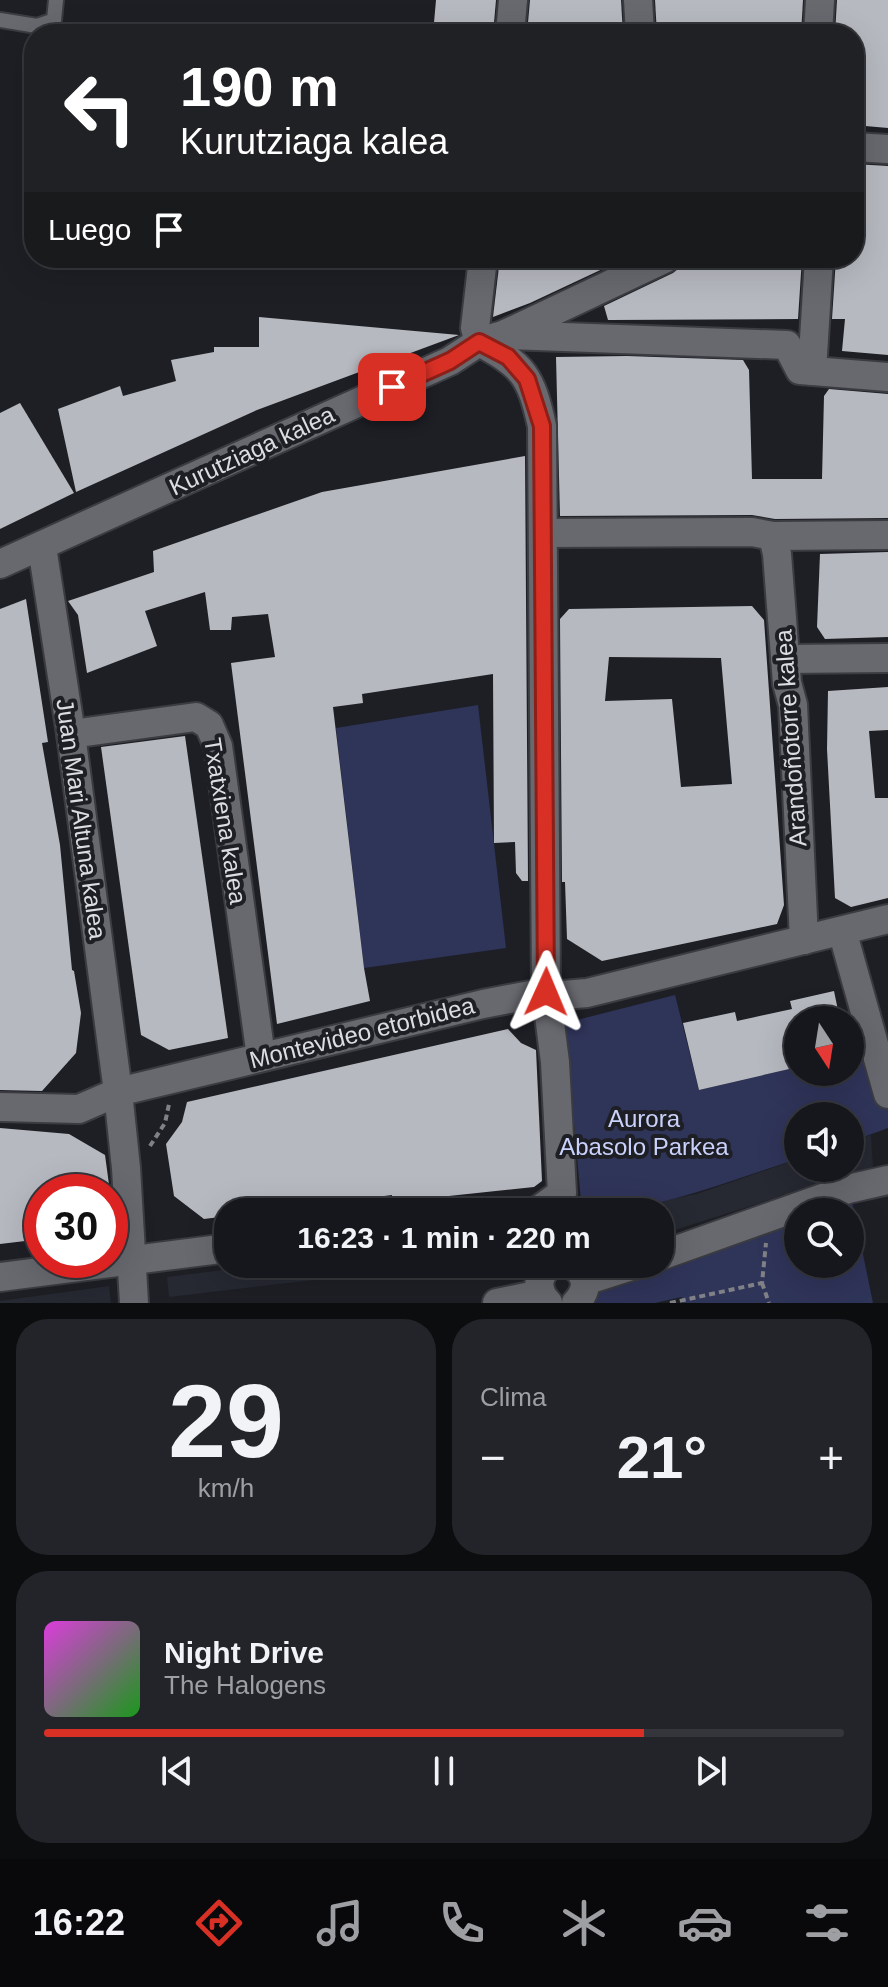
<!DOCTYPE html>
<html lang="es">
<meta charset="utf-8">
<style>
:root{--surface:#16171c;--page:#232429;--text:#f1f3f6;--muted:#9e9fa3;--line:#35363b;--accent:#d93025}
body{margin:0;font-family:Helvetica,sans-serif;background:var(--page);color:var(--text);height:100vh;display:flex;flex-direction:column;font-size:30px;white-space:nowrap}
*{box-sizing:border-box;margin:0}
p{font-size:26px;color:var(--muted)}
.icon{flex:none;width:44px;height:44px;fill:none;stroke:currentColor;stroke-width:2;stroke-linecap:round;stroke-linejoin:round}
.map{position:relative;height:1303px;overflow:hidden}
.sheet{display:flex;flex-direction:column;gap:16px;padding:16px;background:#0c0d0f;flex:1}
.sheet>*{flex:none}
.banner{position:absolute;left:24px;top:24px;width:840px;height:244px;border-radius:32px;box-shadow:0 8px 32px #0002,0 0 0 2px var(--line);background:#202124;color:#fff;overflow:hidden}
.needle{width:52px;rotate:168deg}
.buttons{position:absolute;left:784px;top:1006px;display:grid;gap:16px}
.buttons a{display:grid;place-items:center;width:80px;height:80px;border-radius:50%;background:var(--surface);box-shadow:0 8px 32px #0002,0 0 0 2px var(--line);font-size:40px}
.speed{position:absolute;left:24px;top:1174px;display:flex;gap:16px;font-size:40px;font-weight:700;text-align:center}
.speed>*{display:grid;place-content:center;width:104px;height:104px;border-radius:50%;background:var(--surface);box-shadow:0 8px 32px #0002,0 0 0 2px var(--line);line-height:1}
.speed .limit{border:12px solid #d22;background:#fff;color:#111}
.pin{position:absolute;display:grid;place-items:center;width:68px;height:68px;color:#fff;margin:-34px;border-radius:16px;box-shadow:0 4px 12px #0006}
.me{position:absolute;width:88px;margin:-44px;rotate:1deg;stroke-linejoin:round;filter:drop-shadow(0 0 6px #0008)}
.turn{display:flex;align-items:center;gap:28px;height:168px;padding:0 24px;font-size:36px}
.turn .icon{width:104px;height:104px;stroke-width:2.5}
.turn b{display:block;font-size:56px;line-height:68px}
.then{display:flex;align-items:center;height:76px;padding:0 24px;background:#0003;gap:16px;font-size:30px}
.big{font-size:60px;font-weight:700;line-height:1.1}
.sheet .card{flex:1;display:flex;flex-direction:column;justify-content:center;gap:12px;min-width:0;padding:0 28px;border-radius:32px;background:var(--page)}
.sheet .dial{align-items:center;gap:0}
.dial b{font-size:104px;line-height:1}
.song{display:flex;align-items:center;gap:24px}
.cover{width:96px;height:96px;border-radius:12px;background:linear-gradient(135deg,hsl(300 70% 55%),hsl(120 70% 35%))}
.played{height:8px;border-radius:4px;background:linear-gradient(90deg,var(--accent) 75%,var(--line) 75%)}
.keys{display:flex;justify-content:space-around;direction:ltr}
.heat{display:flex;justify-content:space-between;align-items:center;font-size:44px;direction:ltr}
.sheet .tiles{flex:1;display:grid;gap:16px;grid-template-columns:1fr 1fr}
.card:last-child{grid-column:span 2}
.trip{position:absolute;left:214px;top:1198px;width:460px;height:80px;border-radius:32px;background:var(--surface);box-shadow:0 8px 32px #0002,0 0 0 2px var(--line);font-weight:700;line-height:80px;text-align:center}
.tab-bar{display:flex;height:128px;justify-content:space-around;align-items:center;background:#09090b;color:var(--muted)}
.tab-bar .icon{width:56px;height:56px}
.tab-bar .selected{color:var(--accent)}
.tab-bar b{font-size:36px;color:var(--text)}
.map>svg:first-child{display:block}
</style>
<div class="map">
<svg width="888" height="1303" viewBox="0 0 888 1303">
<rect width="100%" height="100%" fill="#1e1f25"/>
<g fill="#262832">
<polygon points="871,1135 873,1167 678,1229 660,1232 660,1212 605,1212 697,1194 798,1159 798,1168 850,1168 850,1142"/>
<polygon points="271,1264 451,1264 169,1297 167,1277"/>
<polygon points="109,1286 111,1303 0,1303 0,1301"/>
</g>
<g fill="#2f3459">
<polygon points="478,705 506,948 364,968 336,728"/>
<path d="M675,995L699,1090L798,1067V1072H850V1055L875,1048L888,1094V1128L850,1142V1116H798V1159C727,1181 658,1212 582,1212L565,1023Z"/>
<polygon points="852,1201 873,1303 683,1303 682,1297 655,1303 594,1303 601,1284 798,1219 798,1264 850,1264 850,1212 819,1212"/>
</g>
<g fill="#b7b9c0" fill-rule="evenodd">
<polygon points="436,0 496,0 493,34 433,34"/>
<polygon points="530,0 621,0 623,34 527,34"/>
<polygon points="655,0 803,0 801,34 657,34"/>
<polygon points="837,0 888,0 888,128 854,125 854,34 835,34"/>
<polygon points="854,164 888,166 888,355 842,351 845,319 832,319 836,258 854,258"/>
<polygon points="500,258 626,258 530,303 493,317"/>
<polygon points="683,258 802,258 798,319 608,320 604,306 673,273 680,267"/>
<polygon points="259,317 459,335 257,410 76,492 58,409 120,386 123,396 176,381 171,360 214,352 214,347 259,347"/>
<polygon points="627,356 743,360 749,370 752,479 822,479 824,396 829,389 888,394 888,518 775,519 752,515 560,516 556,357"/>
<polygon points="20,403 74,493 0,529 0,413"/>
<polygon points="525,456 528,881 522,881 516,873 515,842 494,843 493,674 362,694 363,703 333,707 364,968 370,1001 277,1024 231,663 275,657 268,614 232,617 231,630 210,630 205,592 145,611 157,646 87,673 78,615 68,601 154,572 153,551 322,492"/>
<polygon points="888,552 888,637 825,639 817,627 820,554"/>
<polygon points="26,599 48,742 42,743 60,845 72,970 74,971 81,1013 76,1053 42,1091 0,1090 0,609"/>
<path d="M752,606L764,620L784,905L777,924L602,961L567,939L565,882H562L560,619L569,609ZM609,657L721,658L732,784L681,787L672,699L605,701Z"/>
<polygon points="888,687 888,730 869,731 875,798 888,798 888,898 851,907 835,898 827,749 828,691"/>
<polygon points="185,736 228,1038 169,1050 141,1035 101,747"/>
<polygon points="834,991 840,1020 798,1020 798,1067 699,1090 683,1023 735,1012 737,1021 792,1009 790,1001"/>
<polygon points="508,1029 521,1043 536,1050 542,1181 534,1187 392,1202 392,1195 258,1212 228,1212 228,1216 204,1219 174,1196 166,1144 182,1122 187,1102"/>
<polygon points="0,1128 69,1134 105,1155 110,1192 42,1192 42,1239 0,1244"/>
</g>
<g fill="none" stroke-linecap="round" stroke-linejoin="round">
<defs>
<polyline id="lane" points="0,20 37,26 54,20 56,0"/>
<g id="street">
<polyline points="638,0 640,34"/>
<polyline points="510,34 513,0"/>
<polyline points="818,34 820,0"/>
<polyline points="854,147 888,149"/>
<path d="M483,258L475,328L479,342C524,365 531,377 542,426L546,992L555,1062L562,1193L536,1212"/>
<polyline points="508,335 787,345 800,370 888,377"/>
<polyline points="812,371 819,258"/>
<polyline points="544,533 752,532 773,536 888,535"/>
<polyline points="773,536 777,554 787,683 793,705 804,940"/>
<polyline points="42,547 71,734 118,1092 126,1168 134,1303"/>
<polyline points="0,564 450,361 479,342 503,335 666,258"/>
<polyline points="785,659 888,658"/>
<polyline points="71,734 196,717 209,725 218,746 261,1057"/>
<polyline points="845,941 888,1094"/>
<polyline points="0,1107 79,1109 118,1092 483,1004 546,992 563,995 587,993 888,919"/>
<polyline points="660,1256 848,1189 888,1180"/>
<path d="M571,1264C588,1274 589,1289 576,1303"/>
<polyline points="0,1277 228,1248"/>
<polyline points="585,1281 638,1264"/>
<polyline points="497,1303 540,1294"/>
<path d="M548,1303C535,1290 537,1273 552,1264"/>
</g>
</defs>
<use href="#lane" stroke="#3b3c41" stroke-width="18"/>
<use href="#street" stroke="#3b3c41" stroke-width="32"/>
<g stroke="#808186" stroke-width="4" stroke-dasharray="6 4" stroke-linecap="butt">
<polyline points="150,1146 165,1123 169,1104"/>
<polyline points="762,1283 769,1303"/>
<polyline points="670,1303 762,1283 766,1243"/>
</g>
<use href="#lane" stroke="#68696f" stroke-width="14"/>
<use href="#street" stroke="#68696f" stroke-width="28"/>
</g>
<g fill="none" stroke-linecap="round" stroke-linejoin="round">
<defs>
<polyline id="route" points="392,387 450,361 479,342 508,357 527,379 542,426 546,992"/>
</defs>
<use href="#route" stroke="#8d1f18" stroke-width="20"/>
<use href="#route" stroke="#d93025" stroke-width="14"/>
</g>
<g text-anchor="middle" stroke-width="8" stroke-linejoin="round" paint-order="stroke">
<g font-size="24" fill="#dcdde1" stroke="#1e1f25">
<text transform="translate(252 451) rotate(-25)" y="8">Kurutziaga kalea</text>
<text transform="translate(791 738) rotate(-94)" y="8">Arandoñotorre kalea</text>
<text transform="translate(81 819) rotate(82)" y="8">Juan Mari Altuna kalea</text>
<text transform="translate(225 821) rotate(81)" y="8">Txatxiena kalea</text>
<text transform="translate(362 1033) rotate(-14)" y="8">Montevideo etorbidea</text>
</g>
<g font-size="24" fill="#cad2fc" stroke="#1e1f25">
<text x="644" y="1127">Aurora<tspan x="644" dy="28">Abasolo Parkea</tspan></text>
</g>
</g>
</svg>
<div class="buttons">
<a><svg class="needle" viewBox="-14 -14 28 28"><path d="M0-13l5 13h-10z" fill="#e53935"/><path d="M0 13l5-13h-10z" fill="#9e9fa3"/></svg></a>
<a><svg class="icon" aria-label="sound" viewBox="0 0 24 24"><path d="M4 9h4l5-4v14l-5-4H4zM17 9q2 3 0 6"/></svg></a>
<a><svg class="icon" aria-label="search" viewBox="0 0 24 24"><circle cx="10" cy="10" r="6"/><path d="M15 15l6 6"/></svg></a>
</div>
<div class="speed"><div class="limit">30</div></div>
<div class="pin" style="left:392px;top:387px;background:#d93025"><svg class="icon" aria-label="arrive" viewBox="0 0 24 24"><path d="M6 21V4h12l-3 4 3 4H6"/></svg></div>
<svg class="me" style="left:546px;top:992px" viewBox="-20 -20 40 40"><path d="M0-17L14 15 0 8-14 15z" fill="#d93025" stroke="#fff" stroke-width="4"/></svg>
<div class="trip">16:23 · 1 min · 220 m</div>
<div class="banner">
<div class="turn"><svg class="icon" aria-label="left" viewBox="0 0 24 24"><path d="M17 20v-9H6M10 6l-5 5 5 5"/></svg><div><b>190 m</b>Kurutziaga kalea</div></div>
<div class="then">Luego<svg class="icon" aria-label="arrive" viewBox="0 0 24 24"><path d="M6 21V4h12l-3 4 3 4H6"/></svg></div>
</div>
</div>
<section class="sheet">
<div class="tiles">
<div class="card dial"><b>29</b><p>km/h</p></div>
<div class="card"><p>Clima</p>
<div class="heat"><a>−</a><b class="big">21°</b><a>+</a></div>
</div>
<div class="card">
<div class="song"><i class="cover"></i><div><b>Night Drive</b><p>The Halogens</p></div></div>
<div class="played"></div>
<div class="keys"><svg class="icon" aria-label="previous" viewBox="0 0 24 24"><path d="M18 5L8 12l10 7zM5 5v14"/></svg><svg class="icon" aria-label="pause" viewBox="0 0 24 24"><path d="M8 5v14M16 5v14"/></svg><svg class="icon" aria-label="next" viewBox="0 0 24 24"><path d="M6 5l10 7-10 7zM19 5v14"/></svg></div>
</div>
</div>
</section>
<nav class="tab-bar">
<b>16:22</b>
<svg class="icon selected" aria-label="directions" viewBox="0 0 24 24"><path d="M12 3l9 9-9 9-9-9zM9 14v-3h6M13 9l2 2-2 2"/></svg>
<svg class="icon" aria-label="music" viewBox="0 0 24 24"><path d="M9 18V5l10-2v13"/><circle cx="6" cy="18" r="3"/><circle cx="16" cy="16" r="3"/></svg>
<svg class="icon" aria-label="phone" viewBox="0 0 24 24"><path d="M5 4h4l2 5-3 2q2 4 5 5l2-3 5 2v4C11 20 4 13 5 4z"/></svg>
<svg class="icon" aria-label="climate" viewBox="0 0 24 24"><path d="M12 3v18M4 7l16 10M4 17L20 7"/></svg>
<svg class="icon" aria-label="car" viewBox="0 0 24 24"><path d="M5 17H2v-5l4-1 3-4h7l3 4 3 1v5h-3M9 17h6M6 11h13"/><circle cx="7" cy="17" r="2"/><circle cx="17" cy="17" r="2"/></svg>
<svg class="icon" aria-label="filters" viewBox="0 0 24 24"><path d="M4 7h16M4 17h16"/><circle cx="9" cy="7" r="2"/><circle cx="15" cy="17" r="2"/></svg>
</nav>
